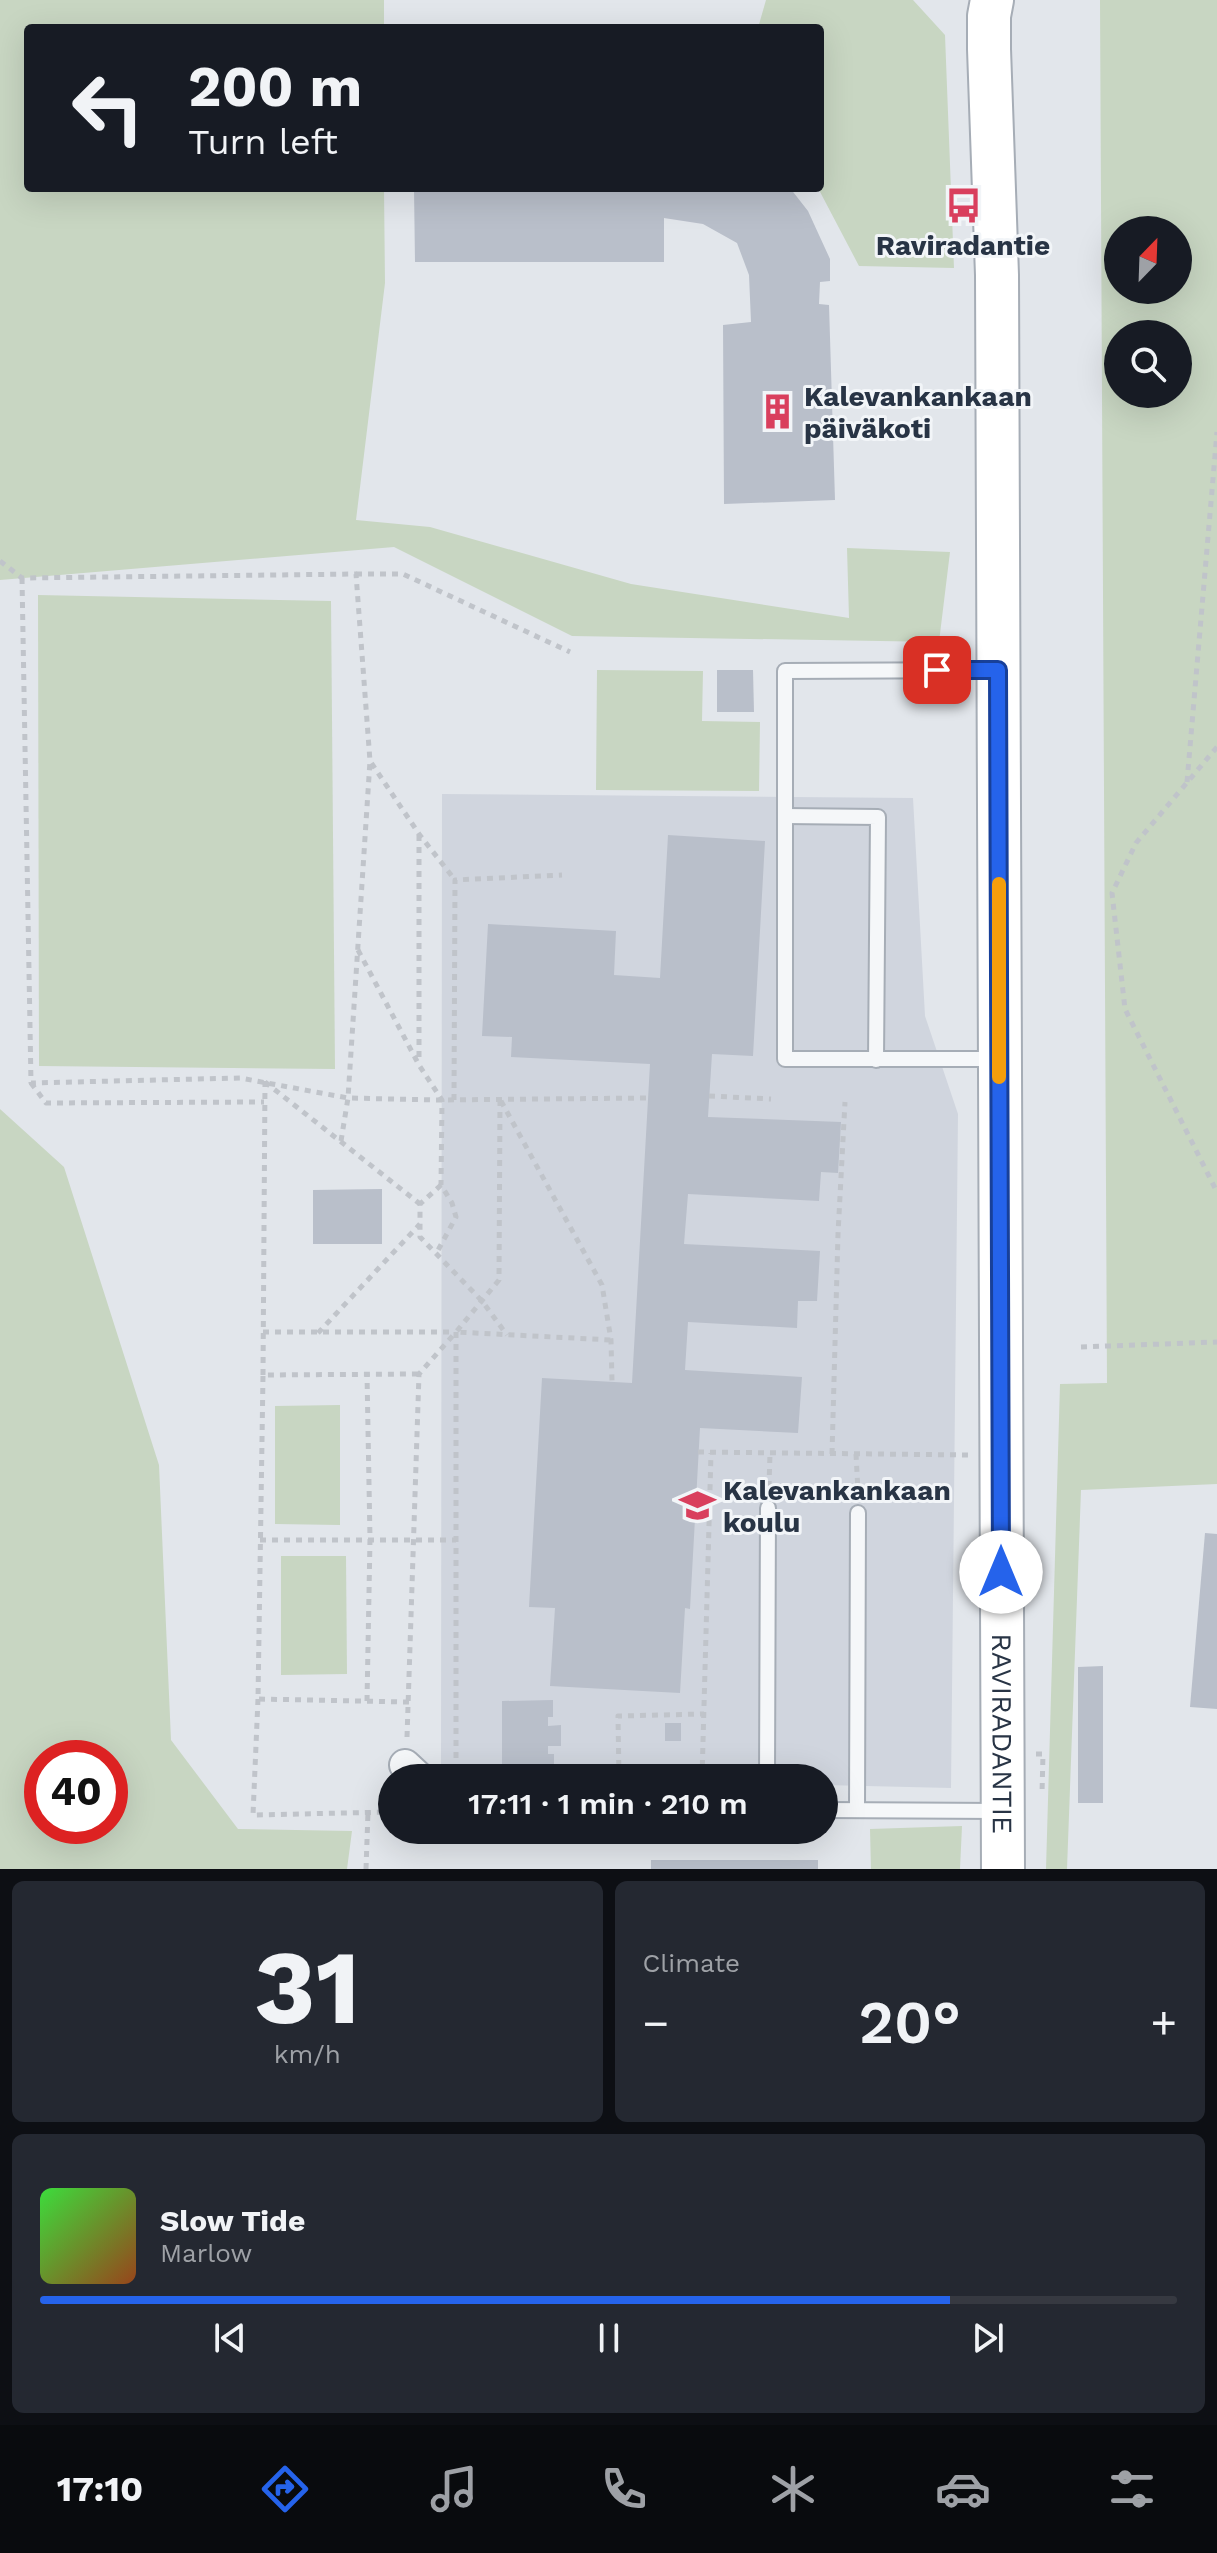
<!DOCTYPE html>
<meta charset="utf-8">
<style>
:root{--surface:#171b24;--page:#242831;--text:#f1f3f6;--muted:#9ea1a6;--line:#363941;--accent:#2563eb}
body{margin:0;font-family:"Work Sans",sans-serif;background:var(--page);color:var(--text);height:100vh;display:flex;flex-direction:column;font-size:30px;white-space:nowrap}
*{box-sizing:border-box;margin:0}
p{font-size:26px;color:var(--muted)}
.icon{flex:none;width:44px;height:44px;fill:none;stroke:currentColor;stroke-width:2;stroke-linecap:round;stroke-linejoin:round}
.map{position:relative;height:1869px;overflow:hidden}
.sheet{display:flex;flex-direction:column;gap:12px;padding:12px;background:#0d0f14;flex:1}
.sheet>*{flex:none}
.top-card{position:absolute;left:24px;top:24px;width:800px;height:168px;border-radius:8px;box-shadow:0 8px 32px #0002;background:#171b24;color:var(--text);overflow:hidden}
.needle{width:52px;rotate:23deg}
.controls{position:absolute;left:1104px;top:216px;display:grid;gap:16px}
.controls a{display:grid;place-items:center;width:88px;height:88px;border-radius:50%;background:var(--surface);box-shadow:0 8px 32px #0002;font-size:40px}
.speed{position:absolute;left:24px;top:1740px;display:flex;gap:16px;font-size:40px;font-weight:700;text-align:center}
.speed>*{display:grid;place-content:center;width:104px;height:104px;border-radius:50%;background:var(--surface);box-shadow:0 8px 32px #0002;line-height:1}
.speed .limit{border:12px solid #d22;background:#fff;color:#111}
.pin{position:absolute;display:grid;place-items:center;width:68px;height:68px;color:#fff;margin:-34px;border-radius:16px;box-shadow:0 4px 12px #0006}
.me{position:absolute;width:88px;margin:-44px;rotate:0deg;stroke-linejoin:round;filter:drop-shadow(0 0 6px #0008)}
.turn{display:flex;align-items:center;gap:28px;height:168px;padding:0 32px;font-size:36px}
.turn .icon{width:104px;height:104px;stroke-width:2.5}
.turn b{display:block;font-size:56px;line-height:68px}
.big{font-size:60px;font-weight:600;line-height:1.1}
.sheet .tile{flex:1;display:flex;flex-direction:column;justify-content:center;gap:12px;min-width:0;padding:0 28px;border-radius:12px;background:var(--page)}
.sheet .dial{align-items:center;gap:0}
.dial b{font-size:104px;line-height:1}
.song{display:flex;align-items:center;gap:24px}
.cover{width:96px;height:96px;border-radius:12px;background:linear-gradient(135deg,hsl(120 70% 55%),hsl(20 70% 35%))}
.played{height:8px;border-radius:4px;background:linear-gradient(90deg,var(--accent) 80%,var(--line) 80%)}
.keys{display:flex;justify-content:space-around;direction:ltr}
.heat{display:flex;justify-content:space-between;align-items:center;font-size:44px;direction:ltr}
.sheet .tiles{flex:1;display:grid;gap:12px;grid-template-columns:1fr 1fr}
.tile:last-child{grid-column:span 2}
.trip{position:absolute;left:378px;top:1764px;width:460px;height:80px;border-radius:40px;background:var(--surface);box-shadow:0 8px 32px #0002;font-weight:600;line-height:80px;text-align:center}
.tabs{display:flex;height:128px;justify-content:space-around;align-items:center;background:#090b0e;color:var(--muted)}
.tabs .icon{width:56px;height:56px}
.tabs .selected{color:var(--accent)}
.tabs b{font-size:36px;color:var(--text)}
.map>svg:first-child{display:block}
</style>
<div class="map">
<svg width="1217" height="1869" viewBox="0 0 1217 1869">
<rect width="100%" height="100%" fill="#e2e6eb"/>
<polygon fill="#d0d5de" points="442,794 913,798 925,1016 958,1114 951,1788 824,1785 824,1778 441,1775"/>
<g fill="#c8d6c2" fill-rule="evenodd">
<polygon points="0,0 384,0 384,28 28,28 28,188 384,188 385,283 356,520 430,527 631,584 849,618 847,548 950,552 939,642 572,636 394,547 0,580"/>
<polygon points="766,0 913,0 945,35 954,268 859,266 818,188 820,188 820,28 758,28"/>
<path d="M1100,0H1217V1484L1081,1490L1067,1869H1046L1060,1384L1107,1383ZM1178,230V290H1118V230ZM1118,334H1178V394H1118Z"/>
<polygon points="38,595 331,601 335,1069 39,1066"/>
<polygon points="597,670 703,671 702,721 760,722 759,791 596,790"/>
<path d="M0,1109L64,1167L159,1465L171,1740L238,1829L352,1831L347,1869H0ZM42,1758H110V1826H42Z"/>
<polygon points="340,1405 340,1525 275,1524 275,1406"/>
<polygon points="281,1556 346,1556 347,1674 281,1675"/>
<polygon points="962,1826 960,1869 871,1869 870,1829"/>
</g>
<g fill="#b9bfca">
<polygon points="414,188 790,188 808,211 830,259 830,281 820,282 819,304 829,305 835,500 724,504 723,325 751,322 749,275 737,243 703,224 664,218 664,262 415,262"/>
<polygon points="717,670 753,670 754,712 717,712"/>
<polygon points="668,835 765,841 753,1056 712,1054 708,1117 841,1122 838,1173 821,1172 819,1201 688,1194 684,1244 820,1251 817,1301 798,1301 797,1328 688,1322 685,1370 802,1377 798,1433 700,1428 690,1609 685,1608 680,1693 550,1686 555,1608 529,1607 542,1378 632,1383 650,1064 511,1057 512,1037 482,1036 488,924 616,931 614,975 660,978"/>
<polygon points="382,1189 382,1244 313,1244 313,1190"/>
<polygon points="1205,1533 1217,1534 1217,1709 1190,1707"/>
<polygon points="1103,1666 1103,1803 1078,1803 1078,1667"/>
<polygon points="553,1700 553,1717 548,1717 548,1726 561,1725 561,1746 548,1746 548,1754 554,1754 554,1771 502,1772 502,1701"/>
<rect x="665" y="1723" width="16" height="18"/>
<rect x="651" y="1860" width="167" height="9"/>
</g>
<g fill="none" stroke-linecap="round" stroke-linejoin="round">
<defs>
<g id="lane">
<polyline points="994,670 785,671 785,1059 995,1059"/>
<polyline points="785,816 878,817 876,1060"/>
<polyline points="767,1778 768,1508"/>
<polyline points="824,1810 999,1811"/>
<polyline points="857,1810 858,1513"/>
</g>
<polyline id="street" points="405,1765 419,1778"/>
<g id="secondary">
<path id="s1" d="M992,0L989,16V49L997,275L1003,1869"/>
</g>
</defs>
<use href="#lane" stroke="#a6adb6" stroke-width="18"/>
<use href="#street" stroke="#a6adb6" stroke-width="34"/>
<use href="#secondary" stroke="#a6adb6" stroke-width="46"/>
<g stroke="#c0c4ca" stroke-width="5" stroke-dasharray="6 6" stroke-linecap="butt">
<polyline points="0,561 22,578 356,574 370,761 419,834 455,880"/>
<polyline points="356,574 403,574 570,652"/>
<polyline points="22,578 31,1083 240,1078 348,1098 437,1100 648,1098"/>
<polyline points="1217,747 1136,843 1112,893 1125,1009 1217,1192"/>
<polyline points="1187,782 1217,432"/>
<polyline points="419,835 419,1061"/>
<polyline points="358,950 419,1065 442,1100 441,1185 452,1203 456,1217 436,1254"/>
<polyline points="265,1082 420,1204"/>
<polyline points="31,1083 46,1103 264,1102"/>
<polyline points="709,1096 771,1099"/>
<polyline points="454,1100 455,880 562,875"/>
<polyline points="500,1100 499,1280 456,1332 611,1340"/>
<polyline points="501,1101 602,1285 611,1340 612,1382"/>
<polyline points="341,1141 348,1098 370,761"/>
<polyline points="441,1185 420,1204 420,1237 482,1301 507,1335"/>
<polyline points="263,1332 455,1332"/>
<polyline points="456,1332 456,1778"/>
<polyline points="318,1333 420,1224"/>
<polyline points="1081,1347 1217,1342"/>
<polyline points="263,1375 265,1081"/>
<polyline points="698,1452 969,1455"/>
<polyline points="832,1454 838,1234 845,1102"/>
<polyline points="856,1454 858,1492"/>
<polyline points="769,1487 770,1453"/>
<polyline points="260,1540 456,1540"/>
<polyline points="258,1699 253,1815 392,1812"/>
<polyline points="367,1701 370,1539 367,1374"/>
<polyline points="409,1702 258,1699 263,1375 419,1374"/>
<polyline points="407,1737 419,1374 456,1332"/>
<polyline points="1036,1754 1043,1754 1042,1793"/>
<polyline points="619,1778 618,1716 704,1714"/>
<polyline points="702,1778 711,1453"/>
<polyline points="366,1869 368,1812"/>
</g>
<use href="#lane" stroke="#f5f7f9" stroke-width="14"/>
<use href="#street" stroke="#f5f7f9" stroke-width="30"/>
<use href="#secondary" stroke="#fff" stroke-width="42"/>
</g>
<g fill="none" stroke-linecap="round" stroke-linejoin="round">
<defs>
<polyline id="route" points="937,670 998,670 1001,1572"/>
</defs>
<use href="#route" stroke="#184099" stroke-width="20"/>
<use href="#route" stroke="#2563eb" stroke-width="14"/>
<polyline stroke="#f59e0b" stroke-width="14" points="999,884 999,1077"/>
</g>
<defs>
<symbol id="bus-bare" viewBox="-9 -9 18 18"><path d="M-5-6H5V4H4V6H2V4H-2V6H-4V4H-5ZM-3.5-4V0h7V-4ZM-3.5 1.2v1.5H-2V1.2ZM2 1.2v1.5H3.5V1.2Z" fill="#d93f5d" stroke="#f2f5f8" stroke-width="2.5" paint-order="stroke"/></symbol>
<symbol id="building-bare" viewBox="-9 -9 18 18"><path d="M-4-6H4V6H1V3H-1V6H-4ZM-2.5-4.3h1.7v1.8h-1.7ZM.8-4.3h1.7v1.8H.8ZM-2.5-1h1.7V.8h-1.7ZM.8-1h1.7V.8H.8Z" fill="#d93f5d" stroke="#f2f5f8" stroke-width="2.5" paint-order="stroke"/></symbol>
<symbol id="school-bare" viewBox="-9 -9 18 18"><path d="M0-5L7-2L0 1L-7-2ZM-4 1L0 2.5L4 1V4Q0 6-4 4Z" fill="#d93f5d" stroke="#f2f5f8" stroke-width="2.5" paint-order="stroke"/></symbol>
</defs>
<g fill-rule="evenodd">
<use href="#bus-bare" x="938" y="180" width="51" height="51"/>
<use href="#building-bare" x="752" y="386" width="51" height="51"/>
<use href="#school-bare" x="672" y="1480" width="51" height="51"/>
</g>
<g text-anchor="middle" stroke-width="6" stroke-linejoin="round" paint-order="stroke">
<g font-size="28" font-weight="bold" fill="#283445" stroke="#f2f5f8" text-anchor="start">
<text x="963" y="255" text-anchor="middle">Raviradantie</text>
<text x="804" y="406">Kalevankankaan<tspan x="804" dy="32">päiväkoti</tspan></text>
<text x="723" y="1500">Kalevankankaan<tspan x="723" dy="32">koulu</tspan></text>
</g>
<g font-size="28" fill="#283445" stroke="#f2f5f8">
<text dy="10" stroke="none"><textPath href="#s1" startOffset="1734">RAVIRADANTIE</textPath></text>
</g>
</g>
</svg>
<div class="controls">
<a><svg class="needle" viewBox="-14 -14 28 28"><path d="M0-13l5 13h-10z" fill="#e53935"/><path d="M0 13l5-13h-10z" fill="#9ea1a6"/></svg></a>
<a><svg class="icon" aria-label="search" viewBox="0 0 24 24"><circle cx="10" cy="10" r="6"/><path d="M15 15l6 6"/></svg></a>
</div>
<div class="speed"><div class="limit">40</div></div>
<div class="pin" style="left:937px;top:670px;background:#d93025"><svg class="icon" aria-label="arrive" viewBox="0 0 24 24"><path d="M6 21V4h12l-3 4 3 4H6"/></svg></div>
<svg class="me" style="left:1001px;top:1572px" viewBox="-20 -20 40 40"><circle r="19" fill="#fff"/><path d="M0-13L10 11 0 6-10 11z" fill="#2563eb"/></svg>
<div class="trip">17:11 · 1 min · 210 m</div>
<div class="top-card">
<div class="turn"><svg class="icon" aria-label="left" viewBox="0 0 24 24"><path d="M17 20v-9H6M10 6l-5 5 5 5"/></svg><div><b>200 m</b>Turn left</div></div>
</div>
</div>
<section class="sheet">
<div class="tiles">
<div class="tile dial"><b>31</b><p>km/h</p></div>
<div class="tile"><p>Climate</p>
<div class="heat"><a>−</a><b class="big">20°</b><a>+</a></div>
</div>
<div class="tile">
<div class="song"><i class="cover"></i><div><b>Slow Tide</b><p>Marlow</p></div></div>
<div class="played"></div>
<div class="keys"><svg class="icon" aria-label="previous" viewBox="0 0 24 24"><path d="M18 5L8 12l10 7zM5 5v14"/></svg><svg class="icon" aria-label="pause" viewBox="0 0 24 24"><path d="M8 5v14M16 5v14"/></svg><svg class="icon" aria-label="next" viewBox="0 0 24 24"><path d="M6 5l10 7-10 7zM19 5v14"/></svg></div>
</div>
</div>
</section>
<nav class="tabs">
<b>17:10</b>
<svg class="icon selected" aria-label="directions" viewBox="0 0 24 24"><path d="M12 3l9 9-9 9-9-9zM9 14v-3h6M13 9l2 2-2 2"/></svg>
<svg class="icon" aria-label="music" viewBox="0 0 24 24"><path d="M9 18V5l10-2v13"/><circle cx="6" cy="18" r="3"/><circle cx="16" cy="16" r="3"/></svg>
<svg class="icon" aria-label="phone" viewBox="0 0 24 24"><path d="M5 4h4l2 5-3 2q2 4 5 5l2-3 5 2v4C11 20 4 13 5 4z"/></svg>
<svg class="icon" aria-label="climate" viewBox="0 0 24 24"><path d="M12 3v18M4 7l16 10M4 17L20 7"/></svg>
<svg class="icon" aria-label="car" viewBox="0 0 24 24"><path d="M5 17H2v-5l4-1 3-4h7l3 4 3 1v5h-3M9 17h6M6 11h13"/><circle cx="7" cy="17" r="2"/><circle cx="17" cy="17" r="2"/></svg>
<svg class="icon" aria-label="filters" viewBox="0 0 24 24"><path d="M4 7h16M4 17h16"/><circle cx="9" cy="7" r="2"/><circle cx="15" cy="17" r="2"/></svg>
</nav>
